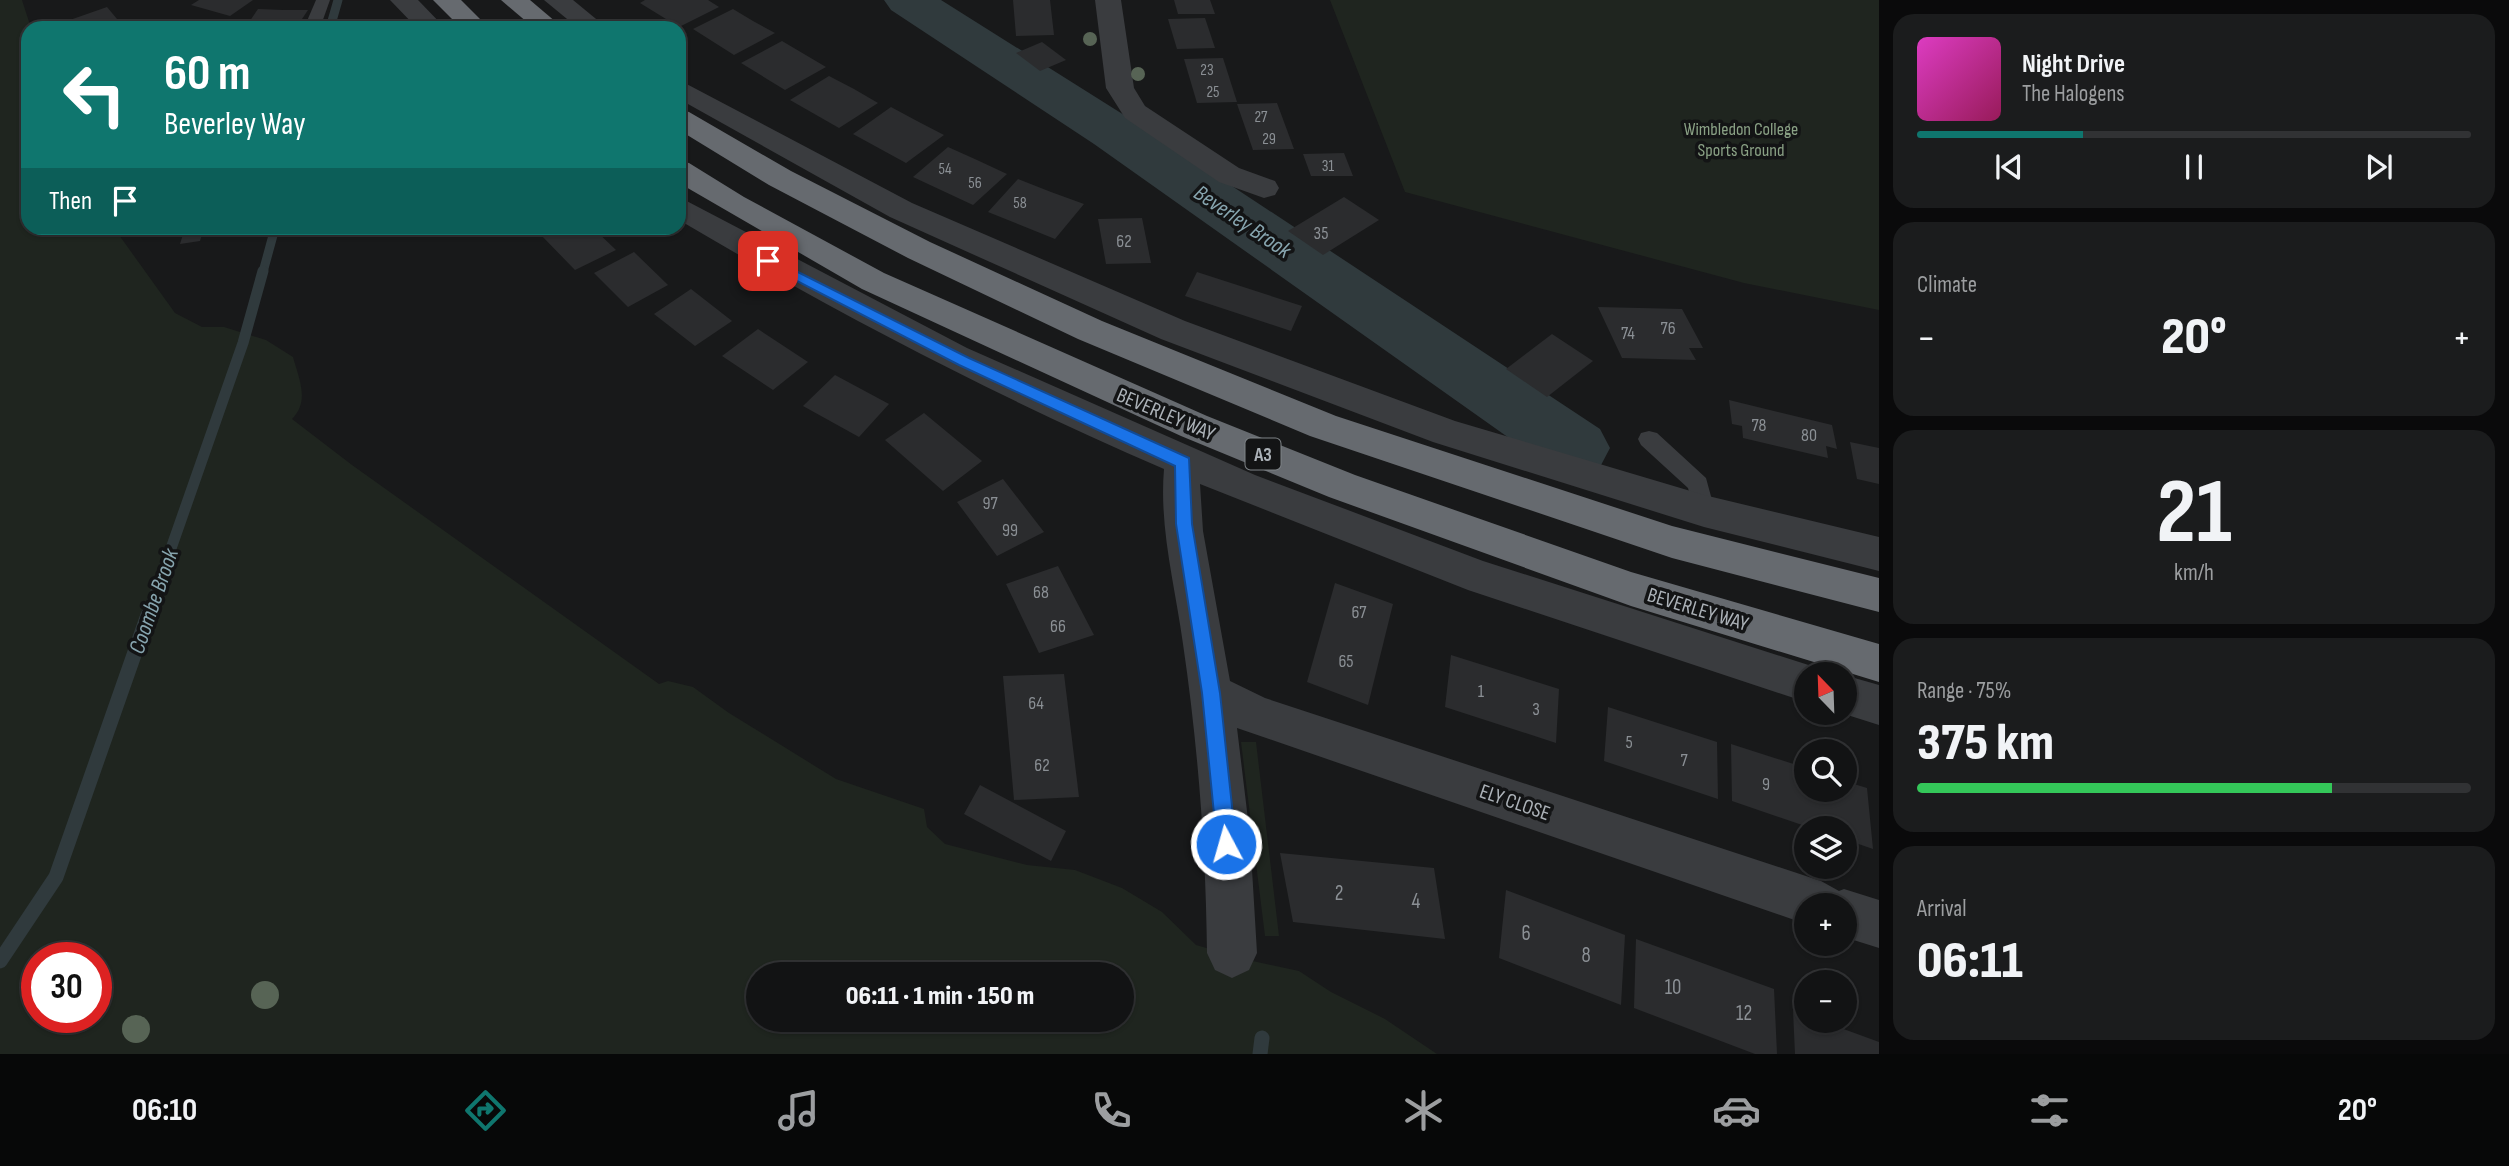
<!DOCTYPE html>
<meta charset="utf-8">
<style>
:root{--surface:#121314;--page:#1b1c1d;--text:#f1f3f6;--muted:#9c9ea0;--line:#313234;--accent:#0f766e}
body{margin:0;font-family:"Sofia Sans Condensed",sans-serif;background:var(--page);color:var(--text);height:100vh;display:flex;flex-direction:column;font-size:26px;white-space:nowrap}
*{box-sizing:border-box;margin:0}
p{font-size:23px;color:var(--muted)}
.icon{flex:none;width:38px;height:38px;fill:none;stroke:currentColor;stroke-width:2;stroke-linecap:round;stroke-linejoin:round}
.map{position:relative;flex:1;overflow:hidden}
.panel{display:flex;flex-direction:column;gap:14px;padding:14px;background:#0a0a0b;width:630px}
.panel>*{flex:none}
.guide{position:absolute;left:21px;top:21px;width:665px;height:214px;border-radius:21px;box-shadow:0 2px 5px #0004,0 0 0 2px var(--line);background:#0f766e;color:#fff;overflow:hidden}
.needle{width:46px;rotate:337deg}
.buttons{position:absolute;left:1794px;top:662px;display:grid;gap:14px}
.buttons a{display:grid;place-items:center;width:63px;height:63px;border-radius:50%;background:var(--surface);box-shadow:0 2px 5px #0004,0 0 0 2px var(--line);font-size:35px}
.speed{position:absolute;left:21px;top:942px;display:flex;gap:14px;font-size:35px;font-weight:700;text-align:center}
.speed>*{display:grid;place-content:center;width:91px;height:91px;border-radius:50%;background:var(--surface);box-shadow:0 2px 5px #0004,0 0 0 2px var(--line);line-height:1}
.speed .limit{border:10px solid #d22;background:#fff;color:#111}
.pin{position:absolute;display:grid;place-items:center;width:60px;height:60px;color:#fff;margin:-30px;border-radius:14px;box-shadow:0 4px 10px #0006}
.me{position:absolute;width:77px;margin:-38px;rotate:354deg;stroke-linejoin:round;filter:drop-shadow(0 0 5px #0008)}
.turn{display:flex;align-items:center;gap:24px;height:147px;padding:0 28px;font-size:32px}
.turn .icon{width:91px;height:91px;stroke-width:2.5}
.turn b{display:block;font-size:49px;line-height:60px}
.then{display:flex;align-items:center;height:66px;padding:0 28px;background:#0003;gap:14px;font-size:26px}
.big{font-size:52px;font-weight:800;line-height:1.1}
.panel .card{flex:1;display:flex;flex-direction:column;justify-content:center;gap:10px;min-width:0;padding:0 24px;border-radius:21px;background:var(--page)}
.panel .dial{align-items:center;gap:0}
.dial b{font-size:91px;line-height:1}
.song{display:flex;align-items:center;gap:21px}
.cover{width:84px;height:84px;border-radius:10px;background:linear-gradient(135deg,hsl(310 70% 55%),hsl(330 70% 35%))}
.played{height:7px;border-radius:4px;background:linear-gradient(90deg,var(--accent) 30%,var(--line) 30%)}
.keys{display:flex;justify-content:space-around;direction:ltr}
.heat{display:flex;justify-content:space-between;align-items:center;font-size:38px;direction:ltr}
.charge{height:10px;border-radius:5px;background:linear-gradient(90deg,#34c759 75%,var(--line) 0)}
.trip{position:absolute;left:746px;top:962px;width:388px;height:70px;border-radius:35px;background:var(--surface);box-shadow:0 2px 5px #0004,0 0 0 2px var(--line);font-weight:800;line-height:70px;text-align:center}
.dock{display:flex;height:112px;justify-content:space-around;align-items:center;background:#070808;color:var(--muted)}
.dock .icon{width:49px;height:49px}
.dock .active{color:var(--accent)}
.dock b{font-size:32px;color:var(--text)}
main{display:flex;flex:1;min-height:0}
.map>svg:first-child{display:block}
</style>
<main>
<div class="map">
<svg width="1879" height="1054" viewBox="0 0 1879 1054">
<rect width="100%" height="100%" fill="#18191a"/>
<g fill="#1f251f" fill-rule="evenodd">
<path d="M0,0H22L31,28H28V228H114L175,313L202,327H224L266,340L293,357C299,379 310,401 292,419L352,465L659,684L668,681L693,687L729,713L836,779L924,809L927,827L945,844L1027,865L1075,870L1122,888L1162,912L1196,945L1248,960L1299,971L1331,992L1385,1019L1437,1054H0ZM37,957H96V1017H37ZM758,975H1122V1020H758Z"/>
<polygon points="1330,0 1879,0 1879,310 1744,283 1405,192"/>
<polygon points="1241,742 1256,742 1279,936 1265,936"/>
</g>
<g fill="none" stroke-linecap="round" stroke-linejoin="round">
<g stroke="#303a3d" stroke-width="9">
<polyline points="330,28 338,0"/>
<polyline points="263,272 275,228"/>
</g>
<polyline stroke="#303a3d" stroke-width="11" points="147,617 243,343 263,271"/>
<g stroke="#303a3d" stroke-width="15">
<polyline points="0,961 56,877 148,615"/>
<polyline points="1260,1054 1262,1038"/>
</g>
<polygon fill="#303a3d" fill-rule="evenodd" points="884,0 941,0 1132,120 1600,429 1610,448 1600,467 1575,475 1550,467 1094,144 891,10"/>
</g>
<g fill="#2b2c2e">
<polygon points="199,0 253,0 230,16 191,5"/>
<polygon points="645,0 708,0 719,7 679,27 640,3"/>
<polygon points="1013,0 1050,0 1054,35 1016,36"/>
<polygon points="1174,0 1210,0 1215,14 1178,14"/>
<polygon points="107,7 117,19 90,28 47,28"/>
<polygon points="258,9 283,10 308,10 296,28 245,28"/>
<polygon points="733,9 753,21 775,33 734,55 693,29"/>
<polygon points="1205,18 1215,48 1177,49 1168,19"/>
<polygon points="782,41 826,67 785,90 741,63"/>
<polygon points="1042,42 1066,60 1040,71 1016,53"/>
<polygon points="1223,58 1237,102 1197,103 1184,59"/>
<polygon points="829,76 854,89 878,103 839,128 790,100"/>
<polygon points="1277,103 1294,149 1253,150 1237,104"/>
<polygon points="891,107 917,121 944,135 906,163 853,134"/>
<polygon points="948,147 977,160 1007,174 973,205 913,177"/>
<polygon points="1344,153 1353,176 1311,176 1303,154"/>
<polygon points="1018,179 1051,192 1084,204 1055,239 988,212"/>
<polygon points="1344,197 1379,220 1323,255 1288,231"/>
<polygon points="1142,218 1151,263 1106,264 1098,219"/>
<polygon points="185,228 204,228 200,241 180,244"/>
<polygon points="230,228 260,228 260,230 228,236"/>
<polygon points="554,228 593,228 616,250 575,270 540,234"/>
<polygon points="634,252 668,285 628,307 594,273"/>
<polygon points="1197,272 1302,306 1291,331 1185,296"/>
<polygon points="691,289 732,321 695,346 654,314"/>
<polygon points="1598,307 1682,309 1703,348 1689,348 1696,360 1622,358"/>
<polygon points="758,329 808,362 773,390 722,356"/>
<polygon points="1552,334 1593,361 1547,397 1506,369"/>
<polygon points="835,375 889,404 859,437 803,406"/>
<polygon points="1729,400 1832,425 1837,449 1826,446 1828,458 1743,438 1742,426 1732,424"/>
<polygon points="924,413 982,461 943,491 885,440"/>
<polygon points="1850,442 1879,448 1879,484 1857,479"/>
<polygon points="1003,479 1044,532 997,556 957,502"/>
<polygon points="1058,566 1094,635 1039,653 1006,584"/>
<polygon points="1335,583 1393,604 1368,705 1307,682"/>
<polygon points="1451,655 1559,689 1556,743 1445,707"/>
<polygon points="1064,674 1079,797 1014,800 1003,676"/>
<polygon points="1608,707 1717,742 1718,799 1604,761"/>
<polygon points="1731,744 1806,768 1806,789 1844,789 1844,781 1867,788 1873,849 1844,839 1844,828 1811,828 1732,801"/>
<polygon points="980,785 1066,831 1051,861 964,814"/>
<polygon points="1280,853 1434,868 1445,939 1293,922"/>
<polygon points="1506,890 1625,935 1621,1005 1499,958"/>
<polygon points="1636,939 1774,989 1777,1054 1755,1054 1634,1008"/>
<polygon points="1793,1010 1806,1015 1806,1020 1819,1020 1879,1042 1879,1054 1795,1054"/>
</g>
<g fill="none" stroke-linecap="round" stroke-linejoin="round">
<g fill="#3a3c3f" fill-rule="evenodd">
<polygon points="316,0 330,0 320,28 304,28"/>
<polygon points="1649,431 1657,433 1706,478 1715,511 1712,518 1704,520 1696,518 1688,488 1641,445 1638,439 1641,433"/>
</g>
<g fill="#3a3c3f" fill-rule="evenodd">
<polygon points="390,0 418,0 445,28 417,28"/>
<polygon points="544,0 573,0 607,28 578,28"/>
<polygon points="1095,0 1121,0 1134,88 1145,106 1239,168 1275,181 1279,188 1275,195 1264,198 1219,182 1125,118 1106,88"/>
<polygon points="679,80 912,203 1185,321 1455,421 1704,495 1879,537 1879,571 1704,527 1433,442 1161,339 890,217 679,99"/>
<path d="M679,197L967,348L1255,475L1483,561L1821,669L1823,674H1806V702L1468,590L1200,484L1203,531L1230,681L1265,698L1821,881L1839,891L1844,889L1879,900V948L1844,937V905H1806V924L1237,728L1250,836L1257,953L1249,970L1232,978L1215,970L1207,953C1206,850 1198,746 1183,644C1175,585 1159,528 1164,469C997,397 836,313 679,220Z"/>
<polygon points="1844,675 1879,685 1879,725 1838,712 1844,712"/>
</g>
<g fill="#666a6f" fill-rule="evenodd">
<polygon points="433,0 461,0 489,28 461,28"/>
<polygon points="501,0 530,0 563,28 534,28"/>
<polygon points="679,109 689,112 791,171 930,242 1102,321 1336,416 1672,526 1879,578 1879,612 1672,558 1310,436 1078,339 908,258 769,185 679,130"/>
<polygon points="679,161 689,163 744,197 884,273 1207,416 1355,475 1631,572 1879,644 1879,682 1631,606 1329,497 1181,436 862,289 679,183"/>
</g>
</g>
<g fill="#576455">
<circle cx="1090" cy="39" r="7"/>
<circle cx="1138" cy="74" r="7"/>
<circle cx="265" cy="995" r="14"/>
<circle cx="136" cy="1029" r="14"/>
</g>
<polygon fill="#1a73e8" stroke="#114b97" stroke-width="2" points="768,257 969,358 1189,458 1192,524 1220,693 1236,844 1233,851 1226,854 1220,851 1217,844 1202,693 1176,524 1175,466 959,365 764,264 764,258"/>
<g text-anchor="middle" stroke-width="7" stroke-linejoin="round" paint-order="stroke">
<g font-size="16" fill="#8b9095">
<text x="1207" y="75">23</text>
<text x="1213" y="97">25</text>
<text x="1261" y="122">27</text>
<text x="1269" y="144">29</text>
<text x="1328" y="171">31</text>
<text x="945" y="174">54</text>
<text x="975" y="188">56</text>
<text x="1020" y="208">58</text>
</g>
<g font-size="18" fill="#8aa185" stroke="#131415">
<text x="1741" y="135">Wimbledon College<tspan x="1741" dy="21">Sports Ground</tspan></text>
</g>
<g font-size="18" fill="#8b9095">
<text x="1321" y="239">35</text>
<text x="1124" y="247">62</text>
<text x="1668" y="334">76</text>
<text x="1628" y="339">74</text>
<text x="1759" y="431">78</text>
<text x="1809" y="441">80</text>
<text x="990" y="509">97</text>
<text x="1010" y="536">99</text>
<text x="1041" y="598">68</text>
<text x="1359" y="618">67</text>
<text x="1058" y="632">66</text>
<text x="1346" y="667">65</text>
<text x="1481" y="697">1</text>
<text x="1036" y="709">64</text>
<text x="1536" y="715">3</text>
<text x="1629" y="748">5</text>
<text x="1684" y="766">7</text>
<text x="1042" y="771">62</text>
<text x="1766" y="790">9</text>
</g>
<rect fill="#131415" stroke="#7e8387" stroke-width="2" x="1245.5" y="438.5" width="35" height="31" rx="5"/>
<g font-size="19" font-weight="bold" fill="#acb2b8">
<text x="1263" y="461">A3</text>
</g>
<g font-size="21" fill="#acb2b8" stroke="#131415">
<text transform="translate(1166 414) rotate(23)" y="7">BEVERLEY WAY</text>
<text transform="translate(1698 609) rotate(17)" y="7">BEVERLEY WAY</text>
<text transform="translate(1515 802) rotate(19)" y="7">ELY CLOSE</text>
</g>
<g font-size="21" fill="#8b9095">
<text x="1339" y="900">2</text>
<text x="1416" y="908">4</text>
<text x="1526" y="940">6</text>
<text x="1586" y="962">8</text>
<text x="1673" y="994">10</text>
<text x="1744" y="1020">12</text>
</g>
<g font-size="23" font-style="italic" fill="#87a5af" stroke="#131415">
<text transform="translate(1243 221) rotate(34)" y="8">Beverley Brook</text>
<text transform="translate(153 601) rotate(-71)" y="8">Coombe Brook</text>
</g>
</g>
</svg>
<div class="buttons">
<a><svg class="needle" viewBox="-14 -14 28 28"><path d="M0-13l5 13h-10z" fill="#e53935"/><path d="M0 13l5-13h-10z" fill="#9c9ea0"/></svg></a>
<a><svg class="icon" aria-label="search" viewBox="0 0 24 24"><circle cx="10" cy="10" r="6"/><path d="M15 15l6 6"/></svg></a>
<a><svg class="icon" aria-label="layers" viewBox="0 0 24 24"><path d="M12 4l9 5-9 5-9-5zM3 14l9 5 9-5"/></svg></a>
<a>+</a>
<a>−</a>
</div>
<div class="speed"><div class="limit">30</div></div>
<div class="pin" style="left:768px;top:261px;background:#d93025"><svg class="icon" aria-label="arrive" viewBox="0 0 24 24"><path d="M6 21V4h12l-3 4 3 4H6"/></svg></div>
<svg class="me" style="left:1226px;top:844px" viewBox="-20 -20 40 40"><circle r="17" fill="#1a73e8" stroke="#fff" stroke-width="3"/><path d="M0-11L8 9 0 5-8 9z" fill="#fff"/></svg>
<div class="trip">06:11 · 1 min · 150 m</div>
<div class="guide">
<div class="turn"><svg class="icon" aria-label="left" viewBox="0 0 24 24"><path d="M17 20v-9H6M10 6l-5 5 5 5"/></svg><div><b>60 m</b>Beverley Way</div></div>
<div class="then">Then<svg class="icon" aria-label="arrive" viewBox="0 0 24 24"><path d="M6 21V4h12l-3 4 3 4H6"/></svg></div>
</div>
</div>
<section class="panel">
<div class="card">
<div class="song"><i class="cover"></i><div><b>Night Drive</b><p>The Halogens</p></div></div>
<div class="played"></div>
<div class="keys"><svg class="icon" aria-label="previous" viewBox="0 0 24 24"><path d="M18 5L8 12l10 7zM5 5v14"/></svg><svg class="icon" aria-label="pause" viewBox="0 0 24 24"><path d="M8 5v14M16 5v14"/></svg><svg class="icon" aria-label="next" viewBox="0 0 24 24"><path d="M6 5l10 7-10 7zM19 5v14"/></svg></div>
</div>
<div class="card"><p>Climate</p>
<div class="heat"><a>−</a><b class="big">20°</b><a>+</a></div>
</div>
<div class="card dial"><b>21</b><p>km/h</p></div>
<div class="card"><p>Range · 75%</p><b class="big">375 km</b><div class="charge"></div></div>
<div class="card"><p>Arrival</p><b class="big">06:11</b></div>
</section>
</main>
<nav class="dock">
<b>06:10</b>
<svg class="icon active" aria-label="directions" viewBox="0 0 24 24"><path d="M12 3l9 9-9 9-9-9zM9 14v-3h6M13 9l2 2-2 2"/></svg>
<svg class="icon" aria-label="music" viewBox="0 0 24 24"><path d="M9 18V5l10-2v13"/><circle cx="6" cy="18" r="3"/><circle cx="16" cy="16" r="3"/></svg>
<svg class="icon" aria-label="phone" viewBox="0 0 24 24"><path d="M5 4h4l2 5-3 2q2 4 5 5l2-3 5 2v4C11 20 4 13 5 4z"/></svg>
<svg class="icon" aria-label="climate" viewBox="0 0 24 24"><path d="M12 3v18M4 7l16 10M4 17L20 7"/></svg>
<svg class="icon" aria-label="car" viewBox="0 0 24 24"><path d="M5 17H2v-5l4-1 3-4h7l3 4 3 1v5h-3M9 17h6M6 11h13"/><circle cx="7" cy="17" r="2"/><circle cx="17" cy="17" r="2"/></svg>
<svg class="icon" aria-label="filters" viewBox="0 0 24 24"><path d="M4 7h16M4 17h16"/><circle cx="9" cy="7" r="2"/><circle cx="15" cy="17" r="2"/></svg>
<b>20°</b>
</nav>
